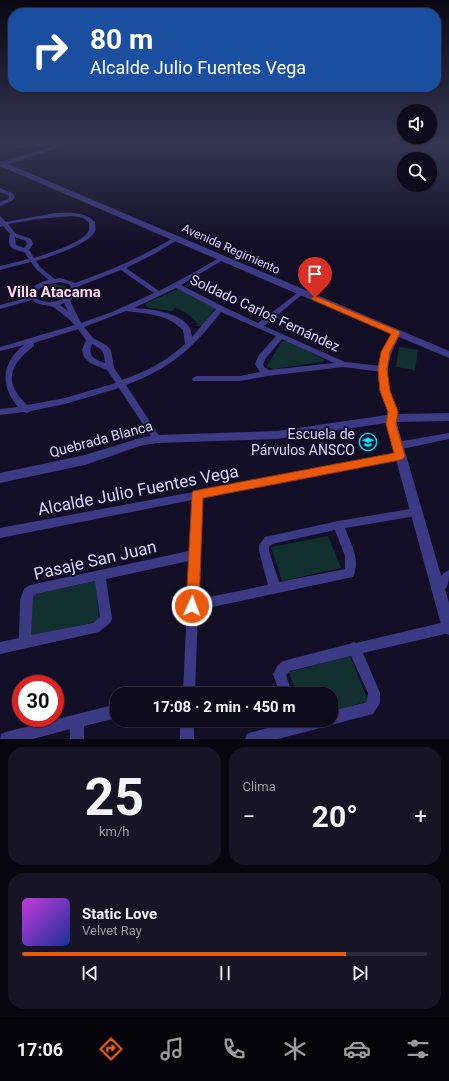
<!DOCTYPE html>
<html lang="es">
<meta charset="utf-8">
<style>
:root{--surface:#0e0b1c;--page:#171425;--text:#f1f3f6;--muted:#9b9ba3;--line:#2e2b3b;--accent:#ea580c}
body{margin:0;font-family:Roboto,sans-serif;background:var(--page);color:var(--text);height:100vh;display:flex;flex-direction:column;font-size:15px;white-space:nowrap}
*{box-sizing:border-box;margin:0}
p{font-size:13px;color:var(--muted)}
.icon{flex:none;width:22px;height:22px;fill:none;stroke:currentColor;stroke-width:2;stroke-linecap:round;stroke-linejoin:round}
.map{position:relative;height:739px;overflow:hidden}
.details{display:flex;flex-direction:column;gap:8px;padding:8px;background:#08060f;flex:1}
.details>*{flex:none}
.banner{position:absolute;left:8px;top:8px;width:433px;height:84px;border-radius:16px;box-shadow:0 1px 3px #0004,0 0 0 1px var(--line);background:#1a4fa0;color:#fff;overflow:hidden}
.tools{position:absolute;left:397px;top:104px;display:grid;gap:8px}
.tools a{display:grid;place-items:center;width:40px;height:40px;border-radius:50%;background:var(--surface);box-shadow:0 1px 3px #0004,0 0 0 1px var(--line);font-size:20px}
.speed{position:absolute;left:12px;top:675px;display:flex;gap:8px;font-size:20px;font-weight:700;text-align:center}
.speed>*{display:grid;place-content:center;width:52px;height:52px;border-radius:50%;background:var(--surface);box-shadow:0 1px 3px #0004,0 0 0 1px var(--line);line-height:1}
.speed .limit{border:6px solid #d22;background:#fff;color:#111}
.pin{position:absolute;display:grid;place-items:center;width:34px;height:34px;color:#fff;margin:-41px -17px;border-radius:50% 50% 50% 0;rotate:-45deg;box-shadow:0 0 4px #0007}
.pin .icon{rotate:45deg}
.me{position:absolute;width:44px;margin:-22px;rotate:2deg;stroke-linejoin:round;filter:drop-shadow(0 0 3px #0008)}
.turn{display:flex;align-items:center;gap:14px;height:84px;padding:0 16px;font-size:18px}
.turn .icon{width:52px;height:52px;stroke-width:2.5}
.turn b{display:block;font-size:28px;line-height:34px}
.big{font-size:30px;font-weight:700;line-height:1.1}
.details .card{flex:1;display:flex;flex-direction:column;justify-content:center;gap:6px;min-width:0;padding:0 14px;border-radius:16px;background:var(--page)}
.details .dial{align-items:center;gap:0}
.dial b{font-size:52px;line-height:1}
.song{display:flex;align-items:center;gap:12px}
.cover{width:48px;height:48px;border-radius:6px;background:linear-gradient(135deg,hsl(290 70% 55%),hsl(230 70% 35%))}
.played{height:4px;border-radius:2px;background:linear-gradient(90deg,var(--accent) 80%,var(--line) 80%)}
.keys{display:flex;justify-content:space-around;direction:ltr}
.heat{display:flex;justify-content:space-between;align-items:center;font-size:22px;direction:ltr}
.details .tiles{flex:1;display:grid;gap:8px;grid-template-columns:1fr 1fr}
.card:last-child{grid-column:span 2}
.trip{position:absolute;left:110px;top:687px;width:228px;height:40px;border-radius:16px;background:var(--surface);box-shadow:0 1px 3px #0004,0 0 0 1px var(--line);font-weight:700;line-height:40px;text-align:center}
.tab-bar{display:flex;height:64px;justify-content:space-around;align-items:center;background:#06040b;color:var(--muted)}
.tab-bar .icon{width:28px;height:28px}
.tab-bar .selected{color:var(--accent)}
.tab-bar b{font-size:18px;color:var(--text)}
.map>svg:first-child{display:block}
</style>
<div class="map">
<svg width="449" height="739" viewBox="0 0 449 739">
<rect width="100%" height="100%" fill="#130f26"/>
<g fill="#12302f">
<path d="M54,284L66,286L68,289L67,293C60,300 50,301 42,297L40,293L45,287Z"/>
<path d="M178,289L215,308L203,326H193L198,325L197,323C191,316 184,310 175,308L172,311L149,308L146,306V304L149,302Z"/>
<polygon points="285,341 289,341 325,360 322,362 274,369 268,367 267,365 282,342"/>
<polygon points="399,347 418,350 415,370 396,367"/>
<polygon points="328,536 341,568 282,581 271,547"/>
<polygon points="96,581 99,621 31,637 31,595"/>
<polygon points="350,656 368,701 331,712 331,694 296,694 289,672"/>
</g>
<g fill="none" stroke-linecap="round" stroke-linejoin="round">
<g fill="#3d3a85" fill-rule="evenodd">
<path d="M4,141C11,141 16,146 22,145C33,145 49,139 59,142L19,148Z"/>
<polygon points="0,188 12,193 15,197 12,201 0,206 0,202 8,199 9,197 8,195 0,192"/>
<path d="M55,213C69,213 84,211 95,222C95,224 96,229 95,231C90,244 49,257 36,261L40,267L55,279L60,278L73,282L75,283C110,271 143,256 175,237H179V239L154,254L126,268L159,291L193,273L219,258H223V260L181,285L226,308L258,323L300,291H304V293L264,326L345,362L382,366L386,369L382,372L343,367L267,376L240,381H193L192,379L196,376H240L260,372L255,364L259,355L276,336L221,312C193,349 169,369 126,385L160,437L162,439L160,441L157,442L154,441L119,388L65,404L31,411L27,413L24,412L0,415V409L18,407C0,386 1,363 24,345L0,351V347L75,325C73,322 57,309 53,307C46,304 38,306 32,300L0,309V305L30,297L29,294C33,286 39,282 49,280L36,269L31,262L0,270V266L29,259L24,252C11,249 7,248 10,234L3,226L0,227V216L6,222ZM72,216L83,218L89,222C89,225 90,229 88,232C82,243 46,254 34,258L29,250L33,244L31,239L15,233L8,224L37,219ZM15,237L26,241L27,244L24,248L16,245ZM121,270L154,293L112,312L81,323L70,301L75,296L78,289L77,287ZM60,282L69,284L72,289C66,302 51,304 39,300L35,294C41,285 50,284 60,282ZM176,288L216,309L192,337C191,334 191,330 190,328C180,312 151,309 134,308ZM64,303L68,311L60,305ZM126,311C148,314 167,314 183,330L185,344C167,361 145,372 122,380L114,368L111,350L106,345L93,338L84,327ZM78,329L86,340L82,350L84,357L90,363L107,370L116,383L65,398L27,405C3,382 9,365 34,346V343ZM282,339L334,363L269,370L264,367L263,364L266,358ZM92,344C103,350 104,351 105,363C95,359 87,357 92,344Z"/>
<polygon points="449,433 449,439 397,450 394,448 392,446 394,444 397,442"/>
<path d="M400,452L403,453L405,456L403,459L400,460L202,498L199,599L268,585L259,551V545L265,537L338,521L416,508L420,509L421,512L420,515L416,516L345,528C351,545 361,559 353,577L198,610L195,694H183L189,561L106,579L112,619L110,623L99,632L0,654V642L19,638L20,600L24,589L30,585L189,551L192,500L0,538V528L193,492L197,490L199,491ZM335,530L345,556V569L279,582L269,551V547L272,544ZM95,581L100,617L93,623L31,635L33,596L36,594Z"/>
<path d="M449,570C449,580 449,590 438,594L434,593L432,589C435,582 442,573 449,570Z"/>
<polygon points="449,621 449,633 363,653 380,693 380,703 373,714 331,725 329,724 324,727 278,739 245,739 247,734 252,732 299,720 331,720 331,711 364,703 367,700 368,693 351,656 290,671 286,675 292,694 280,694 273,674 278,665 283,661 349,644 354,642 356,643"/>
<polygon points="117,704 117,718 84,726 84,739 70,739 70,729 33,739 0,739 1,734 6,732"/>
<rect x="180" y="720" width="14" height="19"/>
</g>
<path fill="#3d3a85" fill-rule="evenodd" d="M71,141H80L8,164L449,351V358L399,337C389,356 385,369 390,391C392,398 398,406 398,414L449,413V421L397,422V424L449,603V635L444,633L442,628L386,423L277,439L157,443L140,446L85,465L0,483V473L85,455L140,438L157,435L277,431L387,415L388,412C375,377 373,367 391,334L0,166V162Z"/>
</g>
<linearGradient id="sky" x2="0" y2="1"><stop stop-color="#0a0815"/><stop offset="0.58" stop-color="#333752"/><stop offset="1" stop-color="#333752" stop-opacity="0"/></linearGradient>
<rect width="449" height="245" fill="url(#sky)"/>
<polygon fill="#ea580c" stroke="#983908" points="315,296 399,331 400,333 390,352 387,369 390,391 398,412 396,424 405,456 403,459 400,460 203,498 199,606 197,611 192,613 188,611 186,606 192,494 193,491 394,453 386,424 388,412 380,391 378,369 381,352 391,334 313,300 311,298"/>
<defs>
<symbol id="school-ring" viewBox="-11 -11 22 22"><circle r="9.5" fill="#130f26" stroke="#00e5ff" stroke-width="1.5"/><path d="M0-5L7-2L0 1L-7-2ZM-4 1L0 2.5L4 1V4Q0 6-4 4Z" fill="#00e5ff"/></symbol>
</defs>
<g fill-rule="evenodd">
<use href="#school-ring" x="358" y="432" width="20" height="20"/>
</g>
<g text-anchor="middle" stroke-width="4" stroke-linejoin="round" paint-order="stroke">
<g font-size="12" fill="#d9d4ff" stroke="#130f26">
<text transform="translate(231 249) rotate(24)" y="4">Avenida Regimiento</text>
</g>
<g font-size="14" fill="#d9d4ff" stroke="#130f26">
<text transform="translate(265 313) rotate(25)" y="5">Soldado Carlos Fernández</text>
<text transform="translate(101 439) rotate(-15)" y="5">Quebrada Blanca</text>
</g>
<g font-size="14" fill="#d9d4ff" stroke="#130f26" text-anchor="end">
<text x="355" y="439">Escuela de<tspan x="355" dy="16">Párvulos ANSCO</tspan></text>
</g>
<g font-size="15" font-weight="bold" fill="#ffd6f0" stroke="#130f26">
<text x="54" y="297">Villa Atacama</text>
</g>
<g font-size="17" fill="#d9d4ff" stroke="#130f26">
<text transform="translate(138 490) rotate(-11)" y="6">Alcalde Julio Fuentes Vega</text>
<text transform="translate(95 560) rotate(-13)" y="6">Pasaje San Juan</text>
</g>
</g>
</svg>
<div class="tools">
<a><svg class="icon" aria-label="sound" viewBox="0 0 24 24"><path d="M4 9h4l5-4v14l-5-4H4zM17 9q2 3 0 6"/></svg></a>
<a><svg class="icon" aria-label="search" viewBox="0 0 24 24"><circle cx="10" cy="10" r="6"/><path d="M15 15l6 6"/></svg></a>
</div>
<div class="speed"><div class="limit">30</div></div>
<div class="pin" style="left:315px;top:298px;background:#d93025"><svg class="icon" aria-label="arrive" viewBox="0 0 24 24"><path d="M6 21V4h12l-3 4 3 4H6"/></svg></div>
<svg class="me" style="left:192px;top:606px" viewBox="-20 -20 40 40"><circle r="17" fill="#ea580c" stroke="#fff" stroke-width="3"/><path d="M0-11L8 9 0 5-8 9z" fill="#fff"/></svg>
<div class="trip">17:08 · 2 min · 450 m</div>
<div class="banner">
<div class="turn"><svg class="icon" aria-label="right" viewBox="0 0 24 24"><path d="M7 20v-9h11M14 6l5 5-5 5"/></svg><div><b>80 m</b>Alcalde Julio Fuentes Vega</div></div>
</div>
</div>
<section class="details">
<div class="tiles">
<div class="card dial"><b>25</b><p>km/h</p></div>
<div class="card"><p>Clima</p>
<div class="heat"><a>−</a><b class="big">20°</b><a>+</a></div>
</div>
<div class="card">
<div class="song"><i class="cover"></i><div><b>Static Love</b><p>Velvet Ray</p></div></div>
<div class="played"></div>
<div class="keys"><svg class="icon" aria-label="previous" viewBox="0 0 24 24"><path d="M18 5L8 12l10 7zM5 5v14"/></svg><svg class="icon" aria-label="pause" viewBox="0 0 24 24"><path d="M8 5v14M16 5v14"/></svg><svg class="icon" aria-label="next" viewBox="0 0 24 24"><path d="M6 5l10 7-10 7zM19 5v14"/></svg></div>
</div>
</div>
</section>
<nav class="tab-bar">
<b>17:06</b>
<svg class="icon selected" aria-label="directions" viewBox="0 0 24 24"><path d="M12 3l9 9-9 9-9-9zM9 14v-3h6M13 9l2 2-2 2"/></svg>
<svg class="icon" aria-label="music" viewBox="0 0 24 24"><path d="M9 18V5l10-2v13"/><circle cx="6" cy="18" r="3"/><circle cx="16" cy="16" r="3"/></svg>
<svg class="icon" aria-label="phone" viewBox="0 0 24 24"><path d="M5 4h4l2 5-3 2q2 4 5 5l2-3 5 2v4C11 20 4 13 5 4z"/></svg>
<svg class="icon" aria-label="climate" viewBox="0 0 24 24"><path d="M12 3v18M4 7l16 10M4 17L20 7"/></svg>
<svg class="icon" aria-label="car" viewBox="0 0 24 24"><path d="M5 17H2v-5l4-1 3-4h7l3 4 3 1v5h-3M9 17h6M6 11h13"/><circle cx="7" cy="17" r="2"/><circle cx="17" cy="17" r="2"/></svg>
<svg class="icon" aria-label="filters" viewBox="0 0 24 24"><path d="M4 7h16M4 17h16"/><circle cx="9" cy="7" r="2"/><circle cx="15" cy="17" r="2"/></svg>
</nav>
